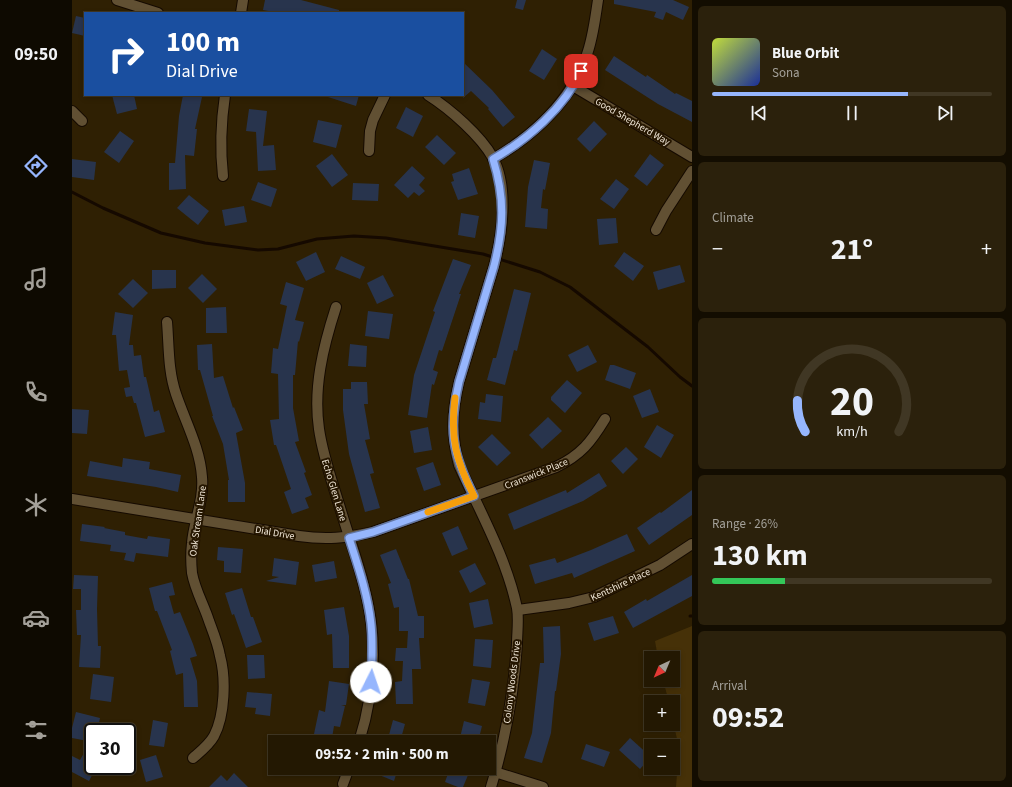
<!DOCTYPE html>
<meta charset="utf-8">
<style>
:root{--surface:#231802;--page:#2b210c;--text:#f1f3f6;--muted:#a3a099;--line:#403724;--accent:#96b6fd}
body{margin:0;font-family:"Source Sans 3",sans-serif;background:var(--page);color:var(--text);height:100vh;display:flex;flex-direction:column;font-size:15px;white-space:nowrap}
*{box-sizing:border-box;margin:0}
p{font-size:13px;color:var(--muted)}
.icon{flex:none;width:22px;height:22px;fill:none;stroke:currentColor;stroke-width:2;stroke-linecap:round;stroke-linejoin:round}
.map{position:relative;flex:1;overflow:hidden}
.panel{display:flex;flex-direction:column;gap:6px;padding:6px;background:#130d01;width:320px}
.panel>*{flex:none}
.top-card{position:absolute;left:12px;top:12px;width:380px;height:84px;border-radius:0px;box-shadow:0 2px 6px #0003,0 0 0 1px var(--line);background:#1a4fa0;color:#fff;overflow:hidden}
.needle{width:26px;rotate:224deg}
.buttons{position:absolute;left:572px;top:651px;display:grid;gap:8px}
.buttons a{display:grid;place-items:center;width:36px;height:36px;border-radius:0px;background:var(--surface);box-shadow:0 2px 6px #0003,0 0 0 1px var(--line);font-size:20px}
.speed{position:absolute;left:12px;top:723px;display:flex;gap:8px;font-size:20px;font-weight:700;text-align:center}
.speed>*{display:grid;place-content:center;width:52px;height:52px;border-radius:50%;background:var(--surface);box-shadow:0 2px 6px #0003,0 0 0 1px var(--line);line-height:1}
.speed .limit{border:2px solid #111;border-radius:6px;background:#fff;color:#111}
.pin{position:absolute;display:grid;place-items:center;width:34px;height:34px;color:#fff;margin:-17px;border-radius:8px;box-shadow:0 2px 6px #0006}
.me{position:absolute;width:44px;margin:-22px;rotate:4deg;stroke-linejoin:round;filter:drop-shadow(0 0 3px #0008)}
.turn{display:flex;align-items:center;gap:14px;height:84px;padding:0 16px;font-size:18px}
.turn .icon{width:52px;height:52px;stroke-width:2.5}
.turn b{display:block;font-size:28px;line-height:34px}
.big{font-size:30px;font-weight:700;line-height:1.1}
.panel .tile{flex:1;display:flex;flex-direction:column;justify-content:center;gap:6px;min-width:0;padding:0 14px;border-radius:6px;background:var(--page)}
.panel .dial{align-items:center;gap:0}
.dial svg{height:104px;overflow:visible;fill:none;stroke:var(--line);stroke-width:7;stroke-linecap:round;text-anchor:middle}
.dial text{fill:var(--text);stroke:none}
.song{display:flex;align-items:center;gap:12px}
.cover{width:48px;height:48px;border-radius:6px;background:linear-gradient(135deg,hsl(70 70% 55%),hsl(230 70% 35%))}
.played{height:4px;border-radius:2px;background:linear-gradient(90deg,var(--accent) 70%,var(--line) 70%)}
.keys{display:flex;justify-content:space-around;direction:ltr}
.heat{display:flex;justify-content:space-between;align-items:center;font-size:22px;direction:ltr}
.charge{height:6px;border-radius:3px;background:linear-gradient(90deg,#34c759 26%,var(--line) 0)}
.trip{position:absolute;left:196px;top:735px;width:228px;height:40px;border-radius:0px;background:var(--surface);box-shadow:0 2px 6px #0003,0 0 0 1px var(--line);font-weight:700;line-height:40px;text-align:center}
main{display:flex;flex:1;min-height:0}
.tab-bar{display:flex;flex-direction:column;width:72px;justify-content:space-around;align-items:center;background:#0e0a01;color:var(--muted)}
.tab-bar .icon{width:28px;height:28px}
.tab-bar .selected{color:var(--accent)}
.tab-bar b{font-size:18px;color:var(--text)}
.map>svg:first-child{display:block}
</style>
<main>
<nav class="tab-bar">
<b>09:50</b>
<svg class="icon selected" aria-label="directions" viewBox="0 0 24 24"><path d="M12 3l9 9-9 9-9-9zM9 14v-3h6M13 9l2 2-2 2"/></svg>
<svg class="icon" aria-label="music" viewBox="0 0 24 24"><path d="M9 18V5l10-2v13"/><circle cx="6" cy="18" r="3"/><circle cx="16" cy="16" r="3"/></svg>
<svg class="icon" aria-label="phone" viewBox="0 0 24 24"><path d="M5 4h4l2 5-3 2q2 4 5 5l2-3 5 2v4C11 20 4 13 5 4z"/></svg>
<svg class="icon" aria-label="climate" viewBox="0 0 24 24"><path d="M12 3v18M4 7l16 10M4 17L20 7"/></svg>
<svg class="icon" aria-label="car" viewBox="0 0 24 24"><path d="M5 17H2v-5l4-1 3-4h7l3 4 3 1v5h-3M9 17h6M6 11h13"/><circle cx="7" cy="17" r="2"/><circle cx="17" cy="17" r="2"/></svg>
<svg class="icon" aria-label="filters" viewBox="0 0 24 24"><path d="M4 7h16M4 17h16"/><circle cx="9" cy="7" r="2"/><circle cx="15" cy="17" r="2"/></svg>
</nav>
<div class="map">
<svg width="620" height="787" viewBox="0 0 620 787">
<rect width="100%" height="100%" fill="#2f2003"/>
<polygon fill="#463108" points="620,626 620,787 604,787 607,747 601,722 601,702 597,702 591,680 601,680 601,658 586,658 583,641"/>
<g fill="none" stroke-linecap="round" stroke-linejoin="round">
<g stroke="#150900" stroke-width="3">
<polyline points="0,192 31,208 89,233 133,243 186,250 206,249 245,239 282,236 314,238 411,254 468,272 498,287 576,347 608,377 620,386"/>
<polyline points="618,616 620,616"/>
</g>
</g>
<g fill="#28344d">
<polygon points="193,0 229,0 267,10 267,13 207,13 191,10"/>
<polygon points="445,0 454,0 451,10 443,8"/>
<polygon points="542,0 601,0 617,7 611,20 594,12 591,20 582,17 584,12 542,4"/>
<polygon points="4,16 13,18 13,36 0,33"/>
<polygon points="470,49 485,59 472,80 457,71"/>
<polygon points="542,56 574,77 575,75 603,94 604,93 620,101 620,122 586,104 533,70"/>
<polygon points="391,62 420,90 443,117 431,127 416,109 417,108 399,91 391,98"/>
<polygon points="40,95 62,95 65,109 45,114"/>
<polygon points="111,95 122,95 130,97 123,129 125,129 122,156 113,155 114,189 97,190 97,163 103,163 107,116"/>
<polygon points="256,95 287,95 284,106 256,97"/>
<polygon points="334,107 351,116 341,137 324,128"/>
<polygon points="177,109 195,111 191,146 202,145 204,170 186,171 184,132 174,131"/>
<polygon points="246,120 270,125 264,148 241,142"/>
<polygon points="522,121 535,134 518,152 505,139"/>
<polygon points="48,131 62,141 47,163 32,152"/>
<polygon points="365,135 384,153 372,165 353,147"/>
<polygon points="260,154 276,175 260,187 244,166"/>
<polygon points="578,154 592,165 575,186 562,176"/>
<polygon points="0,159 24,162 22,180 0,177"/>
<polygon points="462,160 478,163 473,190 471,189 469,208 476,209 475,229 453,227 456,187"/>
<polygon points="340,166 353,178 347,185 353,191 347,196 342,192 336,198 322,185"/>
<polygon points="397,168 406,194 386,200 379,182 382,181 380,174"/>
<polygon points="544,179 557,189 542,209 528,199"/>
<polygon points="186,182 205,189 199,207 179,200"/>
<polygon points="281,183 307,184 306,201 280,200"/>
<polygon points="117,195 137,211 126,225 105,208"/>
<polygon points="172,206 175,222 153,226 150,210"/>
<polygon points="389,213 407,216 403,238 386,235"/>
<polygon points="544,218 546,243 527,245 525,219"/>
<polygon points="244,252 253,272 234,281 224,262"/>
<polygon points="552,252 572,266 561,281 542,266"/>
<polygon points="269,256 293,267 288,279 263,269"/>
<polygon points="381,259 399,265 387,294 389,294 370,351 367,350 361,370 366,372 362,385 360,384 355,418 336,415 342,375 363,312 361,311"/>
<polygon points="608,265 613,282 586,290 581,272"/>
<polygon points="80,270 104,270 104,288 80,289"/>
<polygon points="130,274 145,289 131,303 116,288"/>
<polygon points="311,275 322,296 305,304 295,283"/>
<polygon points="61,279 76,293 61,308 46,294"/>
<polygon points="214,282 232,288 223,320 232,322 227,342 226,341 223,375 221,375 221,408 227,441 223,442 234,472 232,473 240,495 233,498 237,508 220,514 212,492 219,489 204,445 202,445 198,420 207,419 206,374 199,373 201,348 206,349 215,306 208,304"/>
<polygon points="442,289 459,293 445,351 442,350 433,385 415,380 421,358 424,358"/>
<polygon points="154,307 155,333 134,333 134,308"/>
<polygon points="296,311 321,314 317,339 293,336"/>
<polygon points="43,312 61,315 57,345 61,345 62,356 69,355 72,377 74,377 82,412 87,410 93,432 73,437 64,403 62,403 60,396 54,397 52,388 58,387 55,370 47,371 44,335 40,335"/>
<polygon points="140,344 142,378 151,376 161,408 162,407 171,430 164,433 173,483 173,502 156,502 156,480 157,480 151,444 140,416 141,416 128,370 126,370 125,345"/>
<polygon points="278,344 295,346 294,367 276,366"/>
<polygon points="516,345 525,362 505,372 496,355"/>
<polygon points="538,365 542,365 564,373 558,389 533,380"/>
<polygon points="495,380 510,393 493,413 479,400 479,397"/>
<polygon points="279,382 295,382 296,404 292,404 298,439 293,440 302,473 298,474 308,508 293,512 277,454 271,410 271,389 279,389"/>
<polygon points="578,389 587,412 570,418 561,396"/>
<polygon points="414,394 431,396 429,422 406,419 408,402 413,403"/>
<polygon points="0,409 17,410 15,434 0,433"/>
<polygon points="476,417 490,431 470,449 457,435"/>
<polygon points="585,425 602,435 589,458 572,447"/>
<polygon points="356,427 360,450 342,453 338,431"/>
<polygon points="420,434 439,453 425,466 406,447"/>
<polygon points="554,447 566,459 551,474 539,461"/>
<polygon points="51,458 78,462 77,469 109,475 106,492 84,487 15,476 18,461 50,467"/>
<polygon points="361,462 369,485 352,491 344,468"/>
<polygon points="527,473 535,486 511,501 442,530 436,514 494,490 495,493"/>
<polygon points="620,490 620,515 577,545 565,528 588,512 589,513"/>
<polygon points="10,524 33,527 32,528 53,532 53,535 75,539 76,536 98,539 96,557 64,553 62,562 52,560 54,553 38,551 39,545 8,541"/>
<polygon points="386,526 396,549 380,556 370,533"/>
<polygon points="555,534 563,551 502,578 500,573 463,584 457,565 483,558 485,563 519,550"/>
<polygon points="146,547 171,549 169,573 152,572 152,561 145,560"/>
<polygon points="324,549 336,579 337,579 346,616 352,616 352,638 347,638 349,669 340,669 341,704 324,704 323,682 330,681 331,661 323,661 324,648 335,648 336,631 327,631 327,607 322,608 316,584 319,583 308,555"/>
<polygon points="202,558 227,562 224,585 194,581 207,577 200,576"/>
<polygon points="262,561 265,578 243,582 240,565"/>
<polygon points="403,563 414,584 398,593 387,571"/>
<polygon points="2,575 26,576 25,609 26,646 29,646 28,668 7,667 9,635 5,635 4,610 9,610 9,589 1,589"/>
<polygon points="620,575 620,596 561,628 552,612 574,599 575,601"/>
<polygon points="100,582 103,595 97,596 102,614 108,612 121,644 125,656 118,658 125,681 126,707 112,707 111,673 104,675 98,651 100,650 85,611 83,611 77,588"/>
<polygon points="170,588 179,617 181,617 190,642 174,648 162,614 160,615 153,593"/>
<polygon points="416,599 421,624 402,628 397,603"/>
<polygon points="272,607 277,636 277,668 261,668 260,634 255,635 252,610"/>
<polygon points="541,616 547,633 522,641 516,623"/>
<polygon points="488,626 489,654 484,691 483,691 479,733 470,763 452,758 460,733 468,663 472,663 471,627"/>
<polygon points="403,639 421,640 419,668 401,666"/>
<polygon points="175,655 192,655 193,678 176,679"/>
<polygon points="21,674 42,677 39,702 18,699"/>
<polygon points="400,679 418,682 413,706 396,703"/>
<polygon points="257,681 277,684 274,705 269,705 273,706 268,727 262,726 260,738 242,734 247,710 253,712"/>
<polygon points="175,692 200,694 198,716 183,714 184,708 173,707"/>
<polygon points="4,712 28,718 25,732 21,732 21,742 0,738 0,728"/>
<polygon points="81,720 96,723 92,747 77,745"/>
<polygon points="321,720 333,724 328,742 316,742 318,736 317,735"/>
<polygon points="392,721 410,726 406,742 387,742"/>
<polygon points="558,738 579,757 568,769 547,750"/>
<polygon points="514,744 538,752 532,767 509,759"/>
<polygon points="12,753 21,758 21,766 25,766 17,781 0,772 0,756 8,760"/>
<polygon points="84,755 91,777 74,782 68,760"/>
<polygon points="290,768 326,768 322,781"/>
<polygon points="378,768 399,768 391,787 386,787 373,782"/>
<polygon points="162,773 176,787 137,787 149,775 155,781"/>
</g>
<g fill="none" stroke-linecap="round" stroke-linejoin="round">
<defs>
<g id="minor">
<polyline points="45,0 86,13"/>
<polyline points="169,13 171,0"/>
<polyline points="501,86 620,157"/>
<path d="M356,95C378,109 409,136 421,158C437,188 430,235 422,266L387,382C380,412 379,435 387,465C408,512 434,557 445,608C447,619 445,633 445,644C442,693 433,741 419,787"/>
<polyline points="0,111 10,121"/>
<polyline points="297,151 298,131 301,120 313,95"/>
<path d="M421,159C461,136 499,101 514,57C521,39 523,19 526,0"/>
<path d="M151,176C148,149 149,122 153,95"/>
<polyline points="584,230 594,211 620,171"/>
<path d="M264,307C251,347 241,388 247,429C251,457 261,484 269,511C280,547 294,584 299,622C304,662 299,704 287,742"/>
<path d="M95,322C97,346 96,371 104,394C113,421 128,448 130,477C132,500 122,520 120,543C119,552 119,563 120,573C123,590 132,605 137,621C141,632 146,644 148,656C154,678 153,715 142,736C137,745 129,751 121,758"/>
<path d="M0,499L227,536C254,540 274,538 301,532L484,467C509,455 519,442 533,419"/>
<polyline points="446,610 497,603 522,597 588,565 620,544"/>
<polyline points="423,772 471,787"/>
<polyline points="271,784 277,768"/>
</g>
</defs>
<use href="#minor" stroke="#150a00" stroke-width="12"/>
<use href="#minor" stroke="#615033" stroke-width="10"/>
</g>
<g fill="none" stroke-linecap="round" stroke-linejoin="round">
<defs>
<path id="route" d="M299,682C300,663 301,643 299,624C296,595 286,566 277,538L301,532L402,496C380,453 376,430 387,382L422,266C432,227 433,198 421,159C455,140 493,107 509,71"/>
</defs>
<use href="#route" stroke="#6276a4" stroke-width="10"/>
<use href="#route" stroke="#96b6fd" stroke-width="7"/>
<path stroke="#f59e0b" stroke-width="7" d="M356,512L402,496C384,461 378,438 383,398"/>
</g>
<g text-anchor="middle" stroke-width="4" stroke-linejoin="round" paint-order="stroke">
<g font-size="10" fill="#f1e7d7" stroke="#251600">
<text transform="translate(561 121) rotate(30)" y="4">Good Shepherd Way</text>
<text transform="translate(464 473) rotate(-22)" y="4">Cranswick Place</text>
<text transform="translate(263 490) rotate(73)" y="4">Echo Glen Lane</text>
<text transform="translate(125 521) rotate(-82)" y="4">Oak Stream Lane</text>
<text transform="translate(203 532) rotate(10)" y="4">Dial Drive</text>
<text transform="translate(548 584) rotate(-25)" y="4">Kentshire Place</text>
<text transform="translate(439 682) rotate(-83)" y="4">Colony Woods Drive</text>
</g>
</g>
</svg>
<div class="buttons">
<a><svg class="needle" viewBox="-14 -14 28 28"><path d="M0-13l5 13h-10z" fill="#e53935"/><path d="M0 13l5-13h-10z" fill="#a3a099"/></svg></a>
<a>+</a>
<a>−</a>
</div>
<div class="speed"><div class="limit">30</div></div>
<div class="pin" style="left:509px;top:71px;background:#d93025"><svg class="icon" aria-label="arrive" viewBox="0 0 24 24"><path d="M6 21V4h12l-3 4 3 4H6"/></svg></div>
<svg class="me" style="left:299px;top:682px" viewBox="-20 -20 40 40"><circle r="19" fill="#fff"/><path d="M0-13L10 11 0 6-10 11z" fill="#96b6fd"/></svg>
<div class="trip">09:52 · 2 min · 500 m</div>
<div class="top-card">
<div class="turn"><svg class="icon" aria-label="right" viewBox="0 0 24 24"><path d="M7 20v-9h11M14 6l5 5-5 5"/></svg><div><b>100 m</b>Dial Drive</div></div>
</div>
</div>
<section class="panel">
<div class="tile">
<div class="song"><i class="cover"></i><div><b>Blue Orbit</b><p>Sona</p></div></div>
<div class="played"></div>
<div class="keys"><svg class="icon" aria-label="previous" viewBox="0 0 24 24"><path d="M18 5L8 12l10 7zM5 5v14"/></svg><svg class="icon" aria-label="pause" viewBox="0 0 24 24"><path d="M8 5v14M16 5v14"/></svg><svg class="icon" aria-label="next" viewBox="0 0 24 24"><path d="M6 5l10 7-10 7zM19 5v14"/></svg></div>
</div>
<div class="tile"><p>Climate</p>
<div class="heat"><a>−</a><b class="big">21°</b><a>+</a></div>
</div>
<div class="tile dial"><svg viewBox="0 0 100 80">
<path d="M14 69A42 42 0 1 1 86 69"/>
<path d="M14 69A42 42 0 0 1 8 45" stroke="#96b6fd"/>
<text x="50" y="56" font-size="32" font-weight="700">20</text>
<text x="50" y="72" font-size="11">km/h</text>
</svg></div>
<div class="tile"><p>Range · 26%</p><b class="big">130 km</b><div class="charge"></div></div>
<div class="tile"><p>Arrival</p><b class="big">09:52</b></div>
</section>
</main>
